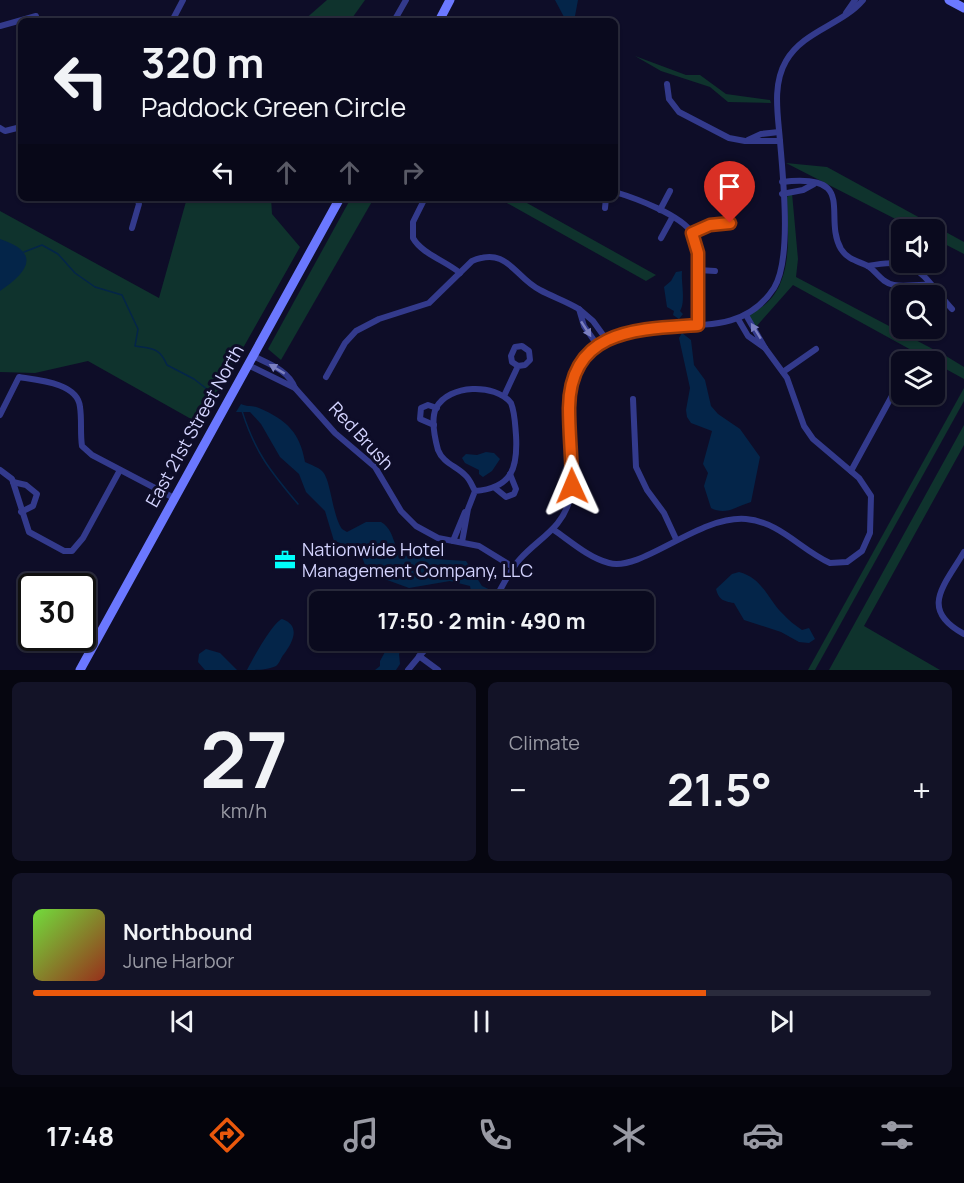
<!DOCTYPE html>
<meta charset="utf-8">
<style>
:root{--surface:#0a0a1e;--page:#131327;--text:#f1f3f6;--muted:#999aa4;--line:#2a2b3c;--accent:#ea580c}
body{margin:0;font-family:Manrope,sans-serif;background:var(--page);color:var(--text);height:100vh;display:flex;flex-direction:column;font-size:22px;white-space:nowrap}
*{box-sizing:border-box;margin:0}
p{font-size:20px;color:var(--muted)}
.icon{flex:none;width:33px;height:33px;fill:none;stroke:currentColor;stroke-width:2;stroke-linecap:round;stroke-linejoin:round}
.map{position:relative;height:670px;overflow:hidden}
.panel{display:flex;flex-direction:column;gap:12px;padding:12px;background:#060610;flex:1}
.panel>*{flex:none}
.banner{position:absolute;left:18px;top:18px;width:600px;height:183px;border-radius:9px;box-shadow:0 2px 4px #0004,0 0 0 2px var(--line);background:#0a0a1e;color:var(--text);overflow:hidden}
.tools{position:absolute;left:891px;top:219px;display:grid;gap:12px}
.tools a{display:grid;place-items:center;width:54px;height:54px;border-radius:9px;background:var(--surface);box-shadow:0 2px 4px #0004,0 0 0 2px var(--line);font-size:30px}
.speed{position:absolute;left:18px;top:573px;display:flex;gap:12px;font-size:30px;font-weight:700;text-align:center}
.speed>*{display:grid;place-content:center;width:78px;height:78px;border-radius:50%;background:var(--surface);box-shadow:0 2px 4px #0004,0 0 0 2px var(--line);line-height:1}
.speed .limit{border:3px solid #111;border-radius:9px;background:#fff;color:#111}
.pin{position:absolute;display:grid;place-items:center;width:51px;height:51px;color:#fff;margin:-62px -26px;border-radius:50% 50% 50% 0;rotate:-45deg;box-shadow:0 0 6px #0007}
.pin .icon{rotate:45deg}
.me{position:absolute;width:66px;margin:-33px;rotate:359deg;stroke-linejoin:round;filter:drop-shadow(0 0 4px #0008)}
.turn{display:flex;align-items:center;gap:21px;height:126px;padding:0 24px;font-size:27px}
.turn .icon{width:78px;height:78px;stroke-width:2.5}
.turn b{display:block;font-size:42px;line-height:51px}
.lanes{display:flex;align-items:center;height:57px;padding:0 24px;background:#0003;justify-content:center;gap:30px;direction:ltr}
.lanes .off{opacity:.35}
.big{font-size:45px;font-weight:700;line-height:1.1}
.panel .widget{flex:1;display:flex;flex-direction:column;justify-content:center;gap:9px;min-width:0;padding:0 21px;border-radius:9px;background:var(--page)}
.panel .dial{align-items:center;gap:0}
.dial b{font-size:78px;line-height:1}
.song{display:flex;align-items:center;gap:18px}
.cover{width:72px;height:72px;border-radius:9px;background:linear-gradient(135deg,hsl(100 70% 55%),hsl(10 70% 35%))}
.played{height:6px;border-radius:3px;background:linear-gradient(90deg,var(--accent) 75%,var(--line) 75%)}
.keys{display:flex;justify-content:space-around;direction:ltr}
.heat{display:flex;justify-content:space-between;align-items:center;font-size:33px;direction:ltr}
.panel .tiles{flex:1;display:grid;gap:12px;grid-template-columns:1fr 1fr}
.widget:last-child{grid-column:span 2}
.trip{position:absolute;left:309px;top:591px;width:345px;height:60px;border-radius:9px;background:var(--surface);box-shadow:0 2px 4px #0004,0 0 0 2px var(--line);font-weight:700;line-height:60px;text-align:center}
.tab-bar{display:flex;height:96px;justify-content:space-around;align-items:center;background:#04040c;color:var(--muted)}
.tab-bar .icon{width:42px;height:42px}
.tab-bar .on{color:var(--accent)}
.tab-bar b{font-size:27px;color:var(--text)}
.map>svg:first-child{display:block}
</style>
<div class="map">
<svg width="964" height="670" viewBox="0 0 964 670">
<rect width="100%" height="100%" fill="#0e0d28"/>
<g fill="#0f332d">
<polygon points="327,0 365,0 350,21 303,21"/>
<polygon points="635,56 686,75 700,75 726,94 770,100 771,103 728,102 710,87 661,71"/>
<polygon points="786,163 827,167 964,242 964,254 935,239 934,230 915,229"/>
<path d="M792,193L798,259L796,277L946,356L964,367V379L793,285L755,328L746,315C796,298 788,239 787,197Z"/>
<polygon points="187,198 271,198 272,214 300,247 200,424 88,361 35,373 0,372 0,211 159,298"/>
<polygon points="351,198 374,198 281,360 268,349"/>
<polygon points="498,198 518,198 656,275 646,281"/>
<polygon points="964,388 964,401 815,670 808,670"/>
<polygon points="964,425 964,445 864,626 940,670 829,670"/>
</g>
<g fill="#042549">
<polygon points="555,0 578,0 575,16 564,17"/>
<path d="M0,239C42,253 28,272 0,291Z"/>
<path d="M682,271C681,283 686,302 680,311L683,314L679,319L673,315L674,311L667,307L664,287L671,281L676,272Z"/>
<path d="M682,333L691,340L694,365L705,380L711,406L718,414L740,429L760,457L751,502C737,506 726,516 711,508L704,486L708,473L703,464L712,431L691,423L687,417L686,410L690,388L679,338Z"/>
<path d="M241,404C247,407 252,405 259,408C287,420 300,433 305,462C311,465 318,467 322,471C331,479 332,515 342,529L347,532L366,522H381C402,534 386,566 426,554L434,559L466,561L482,586L514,601H489L471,591L470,586L450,581L409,588L368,573L362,557L353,547L334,541L325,511L306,492L299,474L280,457L261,424L250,412H236Z"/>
<polygon points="486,452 494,453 500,459 492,471 483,477 479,474 479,470 465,463 462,458 466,454 477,455"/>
<path d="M739,572C763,578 768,600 783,614C788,620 795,625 802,630L809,628L815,639L809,643L799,642L781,632L744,620L734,603C723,601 719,600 716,589L732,574Z"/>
<path d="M282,619C302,626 292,643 284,654C281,657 280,663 276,666C268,670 256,670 247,670C252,660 273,622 282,619Z"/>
<polygon points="391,641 407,641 399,654 400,664 396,670 375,670 380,666 380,661"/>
<polygon points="206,649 220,653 237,670 205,670 198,662 199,654"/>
</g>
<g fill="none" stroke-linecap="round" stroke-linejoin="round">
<g stroke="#042549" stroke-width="1.5">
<path d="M24,252L42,245L58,254L75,273L95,287L122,295L138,329L135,346C152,349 159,347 167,365L194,379L217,397"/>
<path d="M242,411C255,452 270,471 298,504"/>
</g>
<g stroke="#333a8c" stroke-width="6">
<polyline points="846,13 855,0"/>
<polyline points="172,21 183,0"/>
<polyline points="394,21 406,0"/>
<polyline points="0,26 36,16"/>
<polyline points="667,84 669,99 679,112 729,138 745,141 780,141"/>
<polyline points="0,128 5,131 21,127"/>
<polyline points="748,140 761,134 779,132"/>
<path d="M782,182C859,173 822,216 841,249C848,260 858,261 868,266C877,272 882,283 894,285C905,287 918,284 930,285"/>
<path d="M615,192C635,198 681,215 692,233C701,248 698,304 698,325"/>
<polyline points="782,194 803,190 814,184"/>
<path d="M425,198L413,222V238C422,254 446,261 460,273"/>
<polyline points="605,208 606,198"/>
<polyline points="660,210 670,191"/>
<polyline points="132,228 139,204 137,198"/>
<polyline points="692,233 710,225 730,223"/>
<polyline points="661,238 672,218"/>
<path d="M868,266C919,255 921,275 952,309"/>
<polyline points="698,270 715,271"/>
<polyline points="738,319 748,336 765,348 746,315"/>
<polyline points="598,346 584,326 579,309 593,321 606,339"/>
<path d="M253,356C269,364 288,370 295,388"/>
<polyline points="248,365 295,388 335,433 375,467 401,511 416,526 438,538 479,546 513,567"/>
<polyline points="783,372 816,349"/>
<path d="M326,377L345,343L356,331L379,319L429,303L472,261C508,246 514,277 540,290C553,297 566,301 579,309"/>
<polyline points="504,396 518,366 525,365 530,360 529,351 522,346 515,347 511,356 512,362 518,366"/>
<polyline points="633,399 636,467 647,490 664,513 676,539"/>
<path d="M0,415L19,377C38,380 78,383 80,407C82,420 80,433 82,446L92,455L174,498"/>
<polyline points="434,425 420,419 421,408 428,405 437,408"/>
<polyline points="0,470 12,479 29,532 64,551 72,551 83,538 120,470"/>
<polyline points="851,471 893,394"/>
<polyline points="13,482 26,485 37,494 33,506 21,512"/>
<polyline points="495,488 506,497 514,494 516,489 510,474"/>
<path d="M554,530C570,541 589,558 609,563C642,572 699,515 746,519C780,522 801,550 830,563L847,562L862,551L870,533L871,496L859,478L813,439L804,426L787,378L765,348"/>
<polyline points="453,541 465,512"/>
<path d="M462,542L468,509L475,491C512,488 518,468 516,435C515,424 515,413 511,403C495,383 449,384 436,408C431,419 435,439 438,450C443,463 456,466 465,475C470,479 472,486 475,491"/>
<path d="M964,552C945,585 918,609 964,634"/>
<path d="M493,602C502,588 509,571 520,559C539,538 563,528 570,498C582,444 549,393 597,347C645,301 731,355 774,288C792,259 783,178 780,141C778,115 772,85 786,61C803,31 842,25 863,0"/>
<polyline points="419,656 438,670"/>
<polyline points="408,670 433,640"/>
</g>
<g stroke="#6b78ff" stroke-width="9">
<polyline points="949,0 964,8"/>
<polyline points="439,21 450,0"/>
<polyline points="80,670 340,198"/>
</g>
</g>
<defs><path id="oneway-solid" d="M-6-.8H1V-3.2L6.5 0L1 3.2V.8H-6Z" transform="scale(1.5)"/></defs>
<g fill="#7b7fc0">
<use href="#oneway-solid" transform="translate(586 329) rotate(57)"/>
<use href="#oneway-solid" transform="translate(756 331) rotate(-122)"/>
<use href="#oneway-solid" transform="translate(277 369) rotate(-149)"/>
</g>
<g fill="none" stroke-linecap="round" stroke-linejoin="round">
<defs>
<path id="route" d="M572,486C572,460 569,434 569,408C570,328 640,329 698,325V253L692,233L710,225L730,223"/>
</defs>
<use href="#route" stroke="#983908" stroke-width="15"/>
<use href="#route" stroke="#ea580c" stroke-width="10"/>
</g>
<defs>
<symbol id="office-bare" viewBox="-9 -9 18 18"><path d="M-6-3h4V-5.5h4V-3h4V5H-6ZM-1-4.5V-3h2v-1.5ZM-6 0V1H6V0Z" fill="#00fffb" stroke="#0e0d28" stroke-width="2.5" paint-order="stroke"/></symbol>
</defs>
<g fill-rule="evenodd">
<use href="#office-bare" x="270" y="545" width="30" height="30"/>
</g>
<g text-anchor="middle" stroke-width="6" stroke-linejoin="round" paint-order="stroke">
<g font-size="18" fill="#d4d4ff" stroke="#0e0d28">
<text transform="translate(195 426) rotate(-61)" y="6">East 21st Street North</text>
<text transform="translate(361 436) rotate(47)" y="6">Red Brush</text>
</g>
<g font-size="18" fill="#d4d4ff" stroke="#0e0d28" text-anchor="start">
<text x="302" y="556">Nationwide Hotel<tspan x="302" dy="21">Management Company, LLC</tspan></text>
</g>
</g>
</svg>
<div class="tools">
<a><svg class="icon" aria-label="sound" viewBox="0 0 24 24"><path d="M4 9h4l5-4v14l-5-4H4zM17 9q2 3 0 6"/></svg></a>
<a><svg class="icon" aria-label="search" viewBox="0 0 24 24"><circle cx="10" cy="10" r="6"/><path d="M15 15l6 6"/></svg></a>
<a><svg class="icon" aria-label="layers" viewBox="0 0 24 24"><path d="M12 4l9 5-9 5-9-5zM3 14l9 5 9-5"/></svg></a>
</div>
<div class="speed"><div class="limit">30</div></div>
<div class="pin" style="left:730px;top:223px;background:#d93025"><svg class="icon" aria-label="arrive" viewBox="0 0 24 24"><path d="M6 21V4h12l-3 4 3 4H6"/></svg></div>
<svg class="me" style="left:572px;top:486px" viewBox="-20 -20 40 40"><path d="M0-17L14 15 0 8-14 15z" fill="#ea580c" stroke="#fff" stroke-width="4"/></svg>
<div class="trip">17:50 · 2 min · 490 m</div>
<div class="banner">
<div class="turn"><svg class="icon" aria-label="left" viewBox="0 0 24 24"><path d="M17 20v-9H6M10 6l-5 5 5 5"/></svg><div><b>320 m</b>Paddock Green Circle</div></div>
<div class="lanes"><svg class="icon" aria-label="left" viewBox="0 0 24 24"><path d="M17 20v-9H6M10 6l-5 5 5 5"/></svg><svg class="icon off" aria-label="ahead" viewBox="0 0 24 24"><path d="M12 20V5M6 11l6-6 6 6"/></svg><svg class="icon off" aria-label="ahead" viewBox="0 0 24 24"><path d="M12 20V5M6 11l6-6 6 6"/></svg><svg class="icon off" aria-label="right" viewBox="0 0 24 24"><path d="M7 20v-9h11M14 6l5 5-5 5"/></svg></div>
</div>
</div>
<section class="panel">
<div class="tiles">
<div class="widget dial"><b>27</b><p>km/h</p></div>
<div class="widget"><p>Climate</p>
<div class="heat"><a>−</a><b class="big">21.5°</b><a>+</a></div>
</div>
<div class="widget">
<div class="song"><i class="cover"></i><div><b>Northbound</b><p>June Harbor</p></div></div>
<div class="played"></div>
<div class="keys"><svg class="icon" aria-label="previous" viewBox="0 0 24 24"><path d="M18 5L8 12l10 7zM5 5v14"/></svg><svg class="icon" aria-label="pause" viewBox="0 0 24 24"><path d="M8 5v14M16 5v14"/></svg><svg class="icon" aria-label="next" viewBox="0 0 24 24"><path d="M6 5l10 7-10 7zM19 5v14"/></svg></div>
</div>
</div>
</section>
<nav class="tab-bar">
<b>17:48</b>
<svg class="icon on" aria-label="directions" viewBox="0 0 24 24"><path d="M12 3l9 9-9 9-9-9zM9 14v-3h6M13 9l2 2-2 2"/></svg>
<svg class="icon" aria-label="music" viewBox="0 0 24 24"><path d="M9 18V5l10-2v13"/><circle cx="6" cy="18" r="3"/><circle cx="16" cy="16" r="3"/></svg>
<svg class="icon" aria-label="phone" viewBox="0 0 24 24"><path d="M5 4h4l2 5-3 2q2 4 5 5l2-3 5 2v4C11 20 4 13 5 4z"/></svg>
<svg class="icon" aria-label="climate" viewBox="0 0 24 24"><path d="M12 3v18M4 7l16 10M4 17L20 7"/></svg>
<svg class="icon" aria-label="car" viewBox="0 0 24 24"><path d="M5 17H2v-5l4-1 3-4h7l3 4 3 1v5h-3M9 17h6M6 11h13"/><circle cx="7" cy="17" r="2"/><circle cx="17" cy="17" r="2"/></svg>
<svg class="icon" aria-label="filters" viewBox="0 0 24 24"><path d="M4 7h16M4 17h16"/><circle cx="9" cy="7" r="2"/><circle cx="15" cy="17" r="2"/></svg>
</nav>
